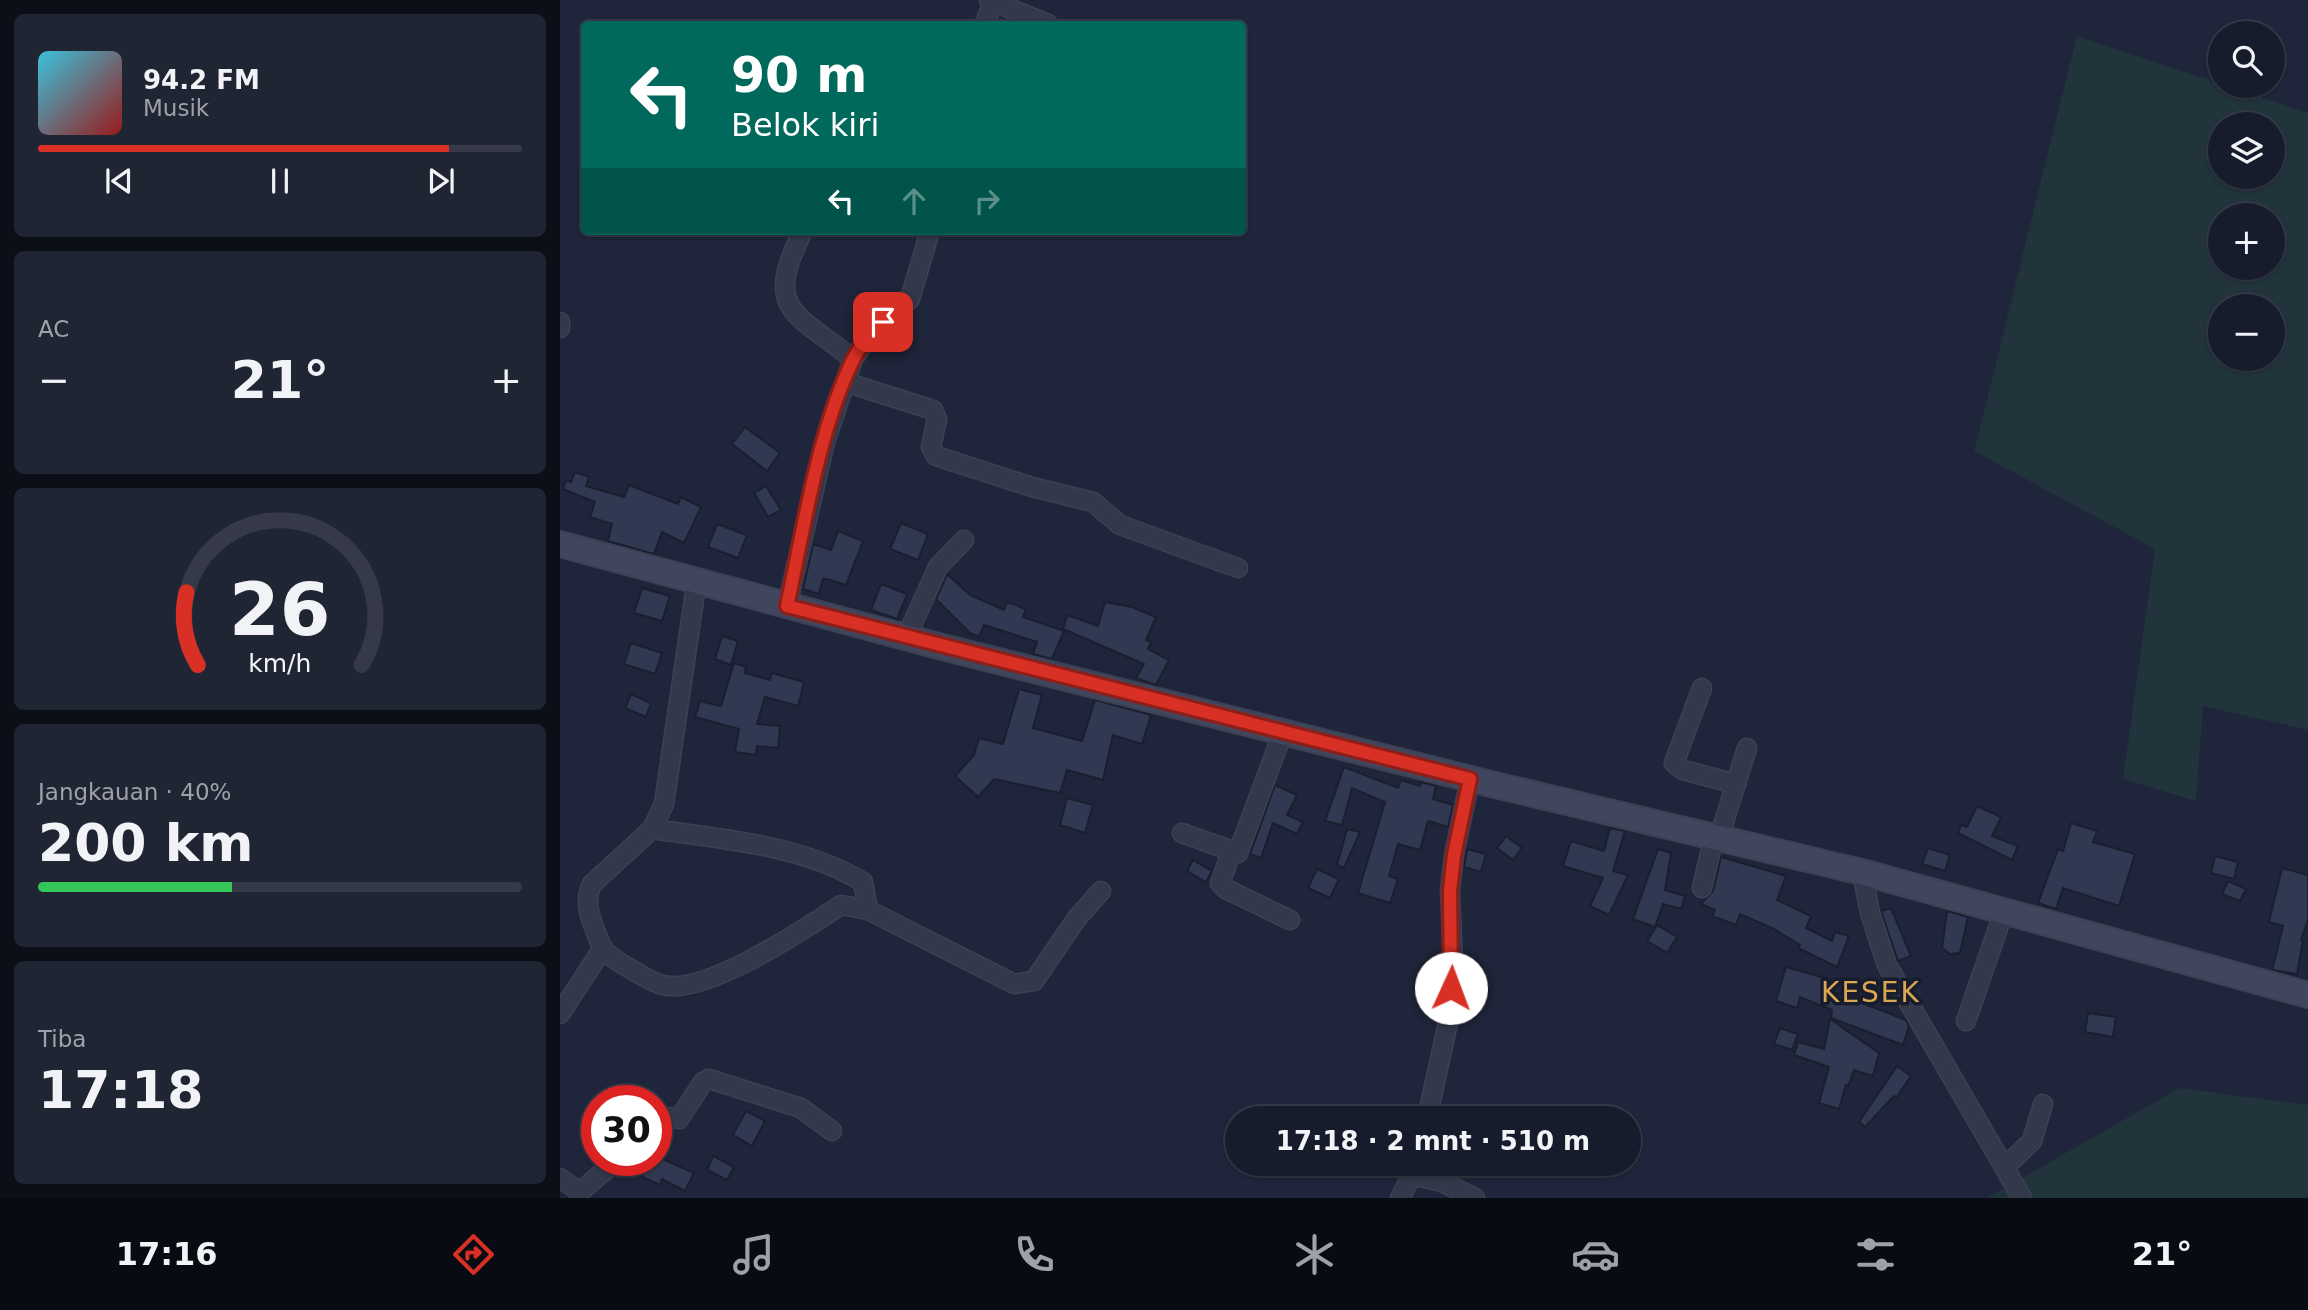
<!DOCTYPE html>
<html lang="id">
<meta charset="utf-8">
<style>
:root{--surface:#171c2c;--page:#202534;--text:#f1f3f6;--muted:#9ea1a9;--line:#363a48;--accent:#d93025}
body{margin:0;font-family:"DejaVu Sans",sans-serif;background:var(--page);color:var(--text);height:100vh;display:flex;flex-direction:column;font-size:26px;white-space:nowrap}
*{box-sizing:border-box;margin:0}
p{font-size:23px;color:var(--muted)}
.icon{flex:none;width:38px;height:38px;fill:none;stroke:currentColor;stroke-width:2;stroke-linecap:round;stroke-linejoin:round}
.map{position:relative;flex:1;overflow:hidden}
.drawer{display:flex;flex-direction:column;gap:14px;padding:14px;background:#0d0f18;width:560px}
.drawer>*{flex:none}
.guide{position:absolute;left:21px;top:21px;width:665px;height:214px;border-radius:7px;box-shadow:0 2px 5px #0004,0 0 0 2px var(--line);background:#00695c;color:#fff;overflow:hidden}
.buttons{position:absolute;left:1648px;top:21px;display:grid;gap:14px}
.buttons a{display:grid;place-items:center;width:77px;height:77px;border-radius:50%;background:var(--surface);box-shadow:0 2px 5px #0004,0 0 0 2px var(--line);font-size:35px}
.speed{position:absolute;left:21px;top:1085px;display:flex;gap:14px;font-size:35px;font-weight:700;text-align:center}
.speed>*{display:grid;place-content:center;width:91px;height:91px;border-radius:50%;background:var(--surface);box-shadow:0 2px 5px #0004,0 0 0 2px var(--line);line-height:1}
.speed .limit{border:10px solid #d22;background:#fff;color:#111}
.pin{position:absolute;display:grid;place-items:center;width:60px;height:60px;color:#fff;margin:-30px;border-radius:14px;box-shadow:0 4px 10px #0006}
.me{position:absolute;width:77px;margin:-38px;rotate:2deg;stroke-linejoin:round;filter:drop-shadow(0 0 5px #0008)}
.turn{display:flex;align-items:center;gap:24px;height:147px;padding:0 35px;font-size:32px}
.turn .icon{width:91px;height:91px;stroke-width:2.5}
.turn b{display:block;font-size:49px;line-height:60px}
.lanes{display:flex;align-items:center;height:66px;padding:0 35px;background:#0003;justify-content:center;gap:35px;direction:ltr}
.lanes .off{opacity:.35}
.big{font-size:52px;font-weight:600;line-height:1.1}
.drawer .widget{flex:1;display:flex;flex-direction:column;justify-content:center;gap:10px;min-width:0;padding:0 24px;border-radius:10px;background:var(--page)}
.drawer .dial{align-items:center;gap:0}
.dial svg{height:182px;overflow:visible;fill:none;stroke:var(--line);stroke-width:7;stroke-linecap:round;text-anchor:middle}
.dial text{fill:var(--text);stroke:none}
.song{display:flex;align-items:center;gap:21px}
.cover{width:84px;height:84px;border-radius:10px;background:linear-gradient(135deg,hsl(190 70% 55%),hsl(0 70% 35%))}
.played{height:7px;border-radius:4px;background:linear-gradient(90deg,var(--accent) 85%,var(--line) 85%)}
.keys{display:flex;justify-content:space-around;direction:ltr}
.heat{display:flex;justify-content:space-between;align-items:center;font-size:38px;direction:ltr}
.charge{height:10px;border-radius:5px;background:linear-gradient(90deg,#34c759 40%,var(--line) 0)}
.trip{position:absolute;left:665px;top:1106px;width:416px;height:70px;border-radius:35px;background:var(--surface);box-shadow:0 2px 5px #0004,0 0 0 2px var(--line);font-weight:600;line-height:70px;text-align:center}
.tabs{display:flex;height:112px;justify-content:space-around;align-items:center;background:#090b12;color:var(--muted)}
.tabs .icon{width:49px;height:49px}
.tabs .on{color:var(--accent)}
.tabs b{font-size:32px;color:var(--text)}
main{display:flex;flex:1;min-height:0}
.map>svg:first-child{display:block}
</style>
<main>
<section class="drawer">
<div class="widget">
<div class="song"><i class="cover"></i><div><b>94.2 FM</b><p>Musik</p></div></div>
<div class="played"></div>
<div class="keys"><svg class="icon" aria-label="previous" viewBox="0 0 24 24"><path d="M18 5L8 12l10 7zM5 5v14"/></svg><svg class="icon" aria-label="pause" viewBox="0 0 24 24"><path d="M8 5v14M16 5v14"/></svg><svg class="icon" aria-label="next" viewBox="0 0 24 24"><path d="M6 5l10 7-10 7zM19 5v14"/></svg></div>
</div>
<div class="widget"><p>AC</p>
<div class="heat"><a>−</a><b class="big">21°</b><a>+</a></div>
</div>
<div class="widget dial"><svg viewBox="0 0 100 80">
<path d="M14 69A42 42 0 1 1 86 69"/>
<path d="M14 69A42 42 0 0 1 9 37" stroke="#d93025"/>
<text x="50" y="56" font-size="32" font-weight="700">26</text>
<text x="50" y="72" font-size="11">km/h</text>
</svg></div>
<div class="widget"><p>Jangkauan · 40%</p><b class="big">200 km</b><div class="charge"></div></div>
<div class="widget"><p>Tiba</p><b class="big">17:18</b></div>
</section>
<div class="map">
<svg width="1748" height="1198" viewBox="0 0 1748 1198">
<rect width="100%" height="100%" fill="#1f253a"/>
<g fill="#21333b" fill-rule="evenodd">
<path d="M1517,36L1748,113V730L1643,706L1636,801L1563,779L1595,549L1414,451ZM1661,124H1713V177H1661ZM1661,215H1713V268H1661ZM1661,306H1713V359H1661Z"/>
<polygon points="1619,1088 1748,1105 1748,1198 1427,1198"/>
</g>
<g fill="#313851" stroke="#1a1f30" stroke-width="2">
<polygon points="185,427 220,453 207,471 172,444"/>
<polygon points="15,472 29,477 26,486 64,497 69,485 118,504 121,497 141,507 124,543 102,532 94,554 69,547 48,541 52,524 30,517 35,502 3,489 6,480 11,482"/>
<polygon points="206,486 221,510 208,517 194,493"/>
<polygon points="341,523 368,534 358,560 330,549"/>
<polygon points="157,524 187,535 178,558 148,547"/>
<polygon points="278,531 303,541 286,585 268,579 263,579 259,594 243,589 253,544 271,550"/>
<polygon points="387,574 410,595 444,610 447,602 466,609 463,617 504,631 492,659 473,654 477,642 424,625 419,637 410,633 376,599"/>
<polygon points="321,584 347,594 337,619 311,610"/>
<polygon points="82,588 110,596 102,621 74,613"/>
<polygon points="545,602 572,607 596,617 586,640 591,642 588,649 609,660 596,685 576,678 584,664 503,629 507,615 538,626"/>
<polygon points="162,636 178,641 171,665 155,659"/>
<polygon points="71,643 102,653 95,674 64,664"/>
<polygon points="174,663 186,667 185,673 210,680 212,673 244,682 238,706 205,697 197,724 220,726 218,748 197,746 196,755 175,752 179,729 135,717 140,701 161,706"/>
<polygon points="459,689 482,695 473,728 522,741 535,700 591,715 582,744 553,735 543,780 507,770 500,793 434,779 418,797 395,776 414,755 419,738 443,744"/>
<polygon points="71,694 91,703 86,717 65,708"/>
<polygon points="784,767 838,788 841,780 860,786 861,782 876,786 873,799 893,805 888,827 868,821 860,850 838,844 829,876 838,879 830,903 798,893 825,802 792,788 782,825 765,821"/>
<polygon points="715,785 737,795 727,815 743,822 737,834 713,823 701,858 690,854"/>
<polygon points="507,798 533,805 525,833 500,825"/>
<polygon points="1417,806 1441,817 1432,836 1458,846 1452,860 1398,833 1401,825 1407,827"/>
<polygon points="1511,823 1537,831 1533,842 1575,854 1559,906 1503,888 1496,909 1478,903 1498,849 1503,851"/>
<polygon points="1050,828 1065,831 1053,871 1068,875 1049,915 1030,906 1043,878 1003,866 1011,841 1044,851"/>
<polygon points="787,829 800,832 784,868 777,865"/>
<polygon points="946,836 962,848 953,860 937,848"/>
<polygon points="1368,848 1390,855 1385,871 1362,864"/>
<polygon points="907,849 926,854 921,872 904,867"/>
<polygon points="1098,849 1111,853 1105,890 1125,896 1121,909 1103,904 1095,927 1073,919"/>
<polygon points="1655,856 1678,862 1674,879 1651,873"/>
<polygon points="1161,857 1226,876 1217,900 1251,916 1246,928 1272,941 1275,932 1289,936 1277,967 1238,948 1240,945 1212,928 1180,914 1176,925 1152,916 1155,910 1141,904 1153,891"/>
<polygon points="633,860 652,871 646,882 627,871"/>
<polygon points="1722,868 1748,875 1748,920 1741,940 1743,940 1737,974 1712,970 1723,926 1709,922"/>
<polygon points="757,869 779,879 770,898 748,888"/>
<polygon points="1668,881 1686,889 1680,901 1662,894"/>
<polygon points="1331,908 1351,956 1338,961 1321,911"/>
<polygon points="1387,911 1408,917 1400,953 1390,954 1382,948"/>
<polygon points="1097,925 1117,937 1107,953 1087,941"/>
<polygon points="1226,967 1272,980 1268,990 1346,1020 1349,1026 1343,1045 1271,1018 1272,1010 1240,997 1237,1008 1216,1001"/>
<polygon points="1528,1013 1556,1017 1553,1037 1525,1032"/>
<polygon points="1270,1019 1319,1053 1313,1076 1294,1070 1288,1087 1286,1085 1279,1109 1259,1103 1269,1067 1234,1055 1238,1042 1264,1049"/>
<polygon points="1220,1028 1238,1034 1232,1050 1214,1044"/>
<polygon points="1337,1066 1351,1076 1336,1098 1334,1096 1305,1127 1299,1122"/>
<polygon points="186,1111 205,1121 192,1146 173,1135"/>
<polygon points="96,1156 134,1173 125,1191 102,1179 100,1185 82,1177 89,1160 96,1160"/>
<polygon points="153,1156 174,1167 167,1180 147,1170"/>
</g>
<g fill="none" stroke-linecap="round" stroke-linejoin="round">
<defs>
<g id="street">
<polyline points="429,0 488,24"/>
<polyline points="425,24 433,0"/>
<path d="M243,231C203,310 234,312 293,359"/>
<polyline points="0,322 0,328"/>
<polyline points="285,382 373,410 377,419 371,447 376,456 472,487 533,502 560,525 678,568"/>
<path d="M137,579L104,804L92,829L32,884C22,903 33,925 41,945C46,956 64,965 74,971C83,976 93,983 103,985C145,996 246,928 281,905L308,910L454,984L474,981L517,918L541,891"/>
<polyline points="227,606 265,442 293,359 309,337 350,299 370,231"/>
<polyline points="346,638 378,567 404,540"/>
<polyline points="1142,688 1114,763 1123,770 1176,784"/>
<path d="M92,829C162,839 242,845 303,882L308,910"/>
<polyline points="622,833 678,853 723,732"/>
<polyline points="1159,838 1187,748"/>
<polyline points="671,853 660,883 666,889 730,920"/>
<polyline points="1302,872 1310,913 1327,965 1462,1198"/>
<polyline points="1142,888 1154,837"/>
<polyline points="0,1014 43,948"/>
<polyline points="1406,1021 1444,911"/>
<polyline points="96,1115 119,1119 143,1082 149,1079 241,1108 272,1131"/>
<polyline points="867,1118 890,1014 893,963 890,891 894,855 910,779"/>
<polyline points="1445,1167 1472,1141 1483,1104"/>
<polyline points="0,1178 20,1192 57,1160"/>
<polyline points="840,1198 852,1175 882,1182 915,1198"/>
</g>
<polyline id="secondary" points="0,544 382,647 943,787 1302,872 1748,995"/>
</defs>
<use href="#street" stroke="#3c4153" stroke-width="21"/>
<use href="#secondary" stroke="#3c4153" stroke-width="28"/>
<use href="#street" stroke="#33384a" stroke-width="18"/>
<use href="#secondary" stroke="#40465d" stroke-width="24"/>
</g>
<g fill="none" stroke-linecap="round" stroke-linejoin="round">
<defs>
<path id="route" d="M323,322C312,333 300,345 293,360C258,431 244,528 227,606L910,779L894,855L890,891L891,988"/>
</defs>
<use href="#route" stroke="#8d1f18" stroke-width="18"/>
<use href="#route" stroke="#d93025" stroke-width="12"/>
</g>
<g text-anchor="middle" stroke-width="7" stroke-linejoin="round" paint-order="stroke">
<g font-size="28" letter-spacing="2" fill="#dba753" stroke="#181d2e">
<text x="1311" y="1002">KESEK</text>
</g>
</g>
</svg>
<div class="buttons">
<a><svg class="icon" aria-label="search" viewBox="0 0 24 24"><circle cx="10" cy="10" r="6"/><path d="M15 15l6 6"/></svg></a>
<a><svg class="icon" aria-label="layers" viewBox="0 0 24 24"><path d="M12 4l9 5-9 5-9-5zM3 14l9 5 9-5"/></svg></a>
<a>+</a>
<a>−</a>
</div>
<div class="speed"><div class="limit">30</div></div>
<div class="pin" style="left:323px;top:322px;background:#d93025"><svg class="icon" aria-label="arrive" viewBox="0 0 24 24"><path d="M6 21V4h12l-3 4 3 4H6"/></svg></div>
<svg class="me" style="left:891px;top:988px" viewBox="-20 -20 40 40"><circle r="19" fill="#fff"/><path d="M0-13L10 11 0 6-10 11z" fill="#d93025"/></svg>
<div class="trip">17:18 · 2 mnt · 510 m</div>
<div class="guide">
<div class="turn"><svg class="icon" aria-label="left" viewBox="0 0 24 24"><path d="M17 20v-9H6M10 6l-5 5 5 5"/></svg><div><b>90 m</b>Belok kiri</div></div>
<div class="lanes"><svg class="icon" aria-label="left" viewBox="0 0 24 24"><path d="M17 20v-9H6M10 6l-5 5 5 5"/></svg><svg class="icon off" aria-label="ahead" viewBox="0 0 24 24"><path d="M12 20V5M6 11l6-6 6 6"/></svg><svg class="icon off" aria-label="right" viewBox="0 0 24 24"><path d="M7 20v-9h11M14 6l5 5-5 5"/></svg></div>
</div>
</div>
</main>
<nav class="tabs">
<b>17:16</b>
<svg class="icon on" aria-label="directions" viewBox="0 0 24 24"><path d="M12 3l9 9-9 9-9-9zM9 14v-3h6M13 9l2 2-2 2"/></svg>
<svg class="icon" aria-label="music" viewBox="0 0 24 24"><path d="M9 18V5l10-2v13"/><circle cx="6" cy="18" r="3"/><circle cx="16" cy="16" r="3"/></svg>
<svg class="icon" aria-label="phone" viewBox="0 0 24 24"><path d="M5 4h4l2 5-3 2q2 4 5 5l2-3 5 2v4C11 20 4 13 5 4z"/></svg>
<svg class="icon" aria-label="climate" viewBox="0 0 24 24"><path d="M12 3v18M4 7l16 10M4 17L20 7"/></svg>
<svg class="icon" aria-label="car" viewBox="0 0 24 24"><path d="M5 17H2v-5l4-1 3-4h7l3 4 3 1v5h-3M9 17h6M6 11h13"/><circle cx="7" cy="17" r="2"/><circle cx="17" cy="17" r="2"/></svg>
<svg class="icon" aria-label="filters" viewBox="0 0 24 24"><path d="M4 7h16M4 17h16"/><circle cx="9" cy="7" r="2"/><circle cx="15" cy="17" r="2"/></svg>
<b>21°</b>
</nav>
